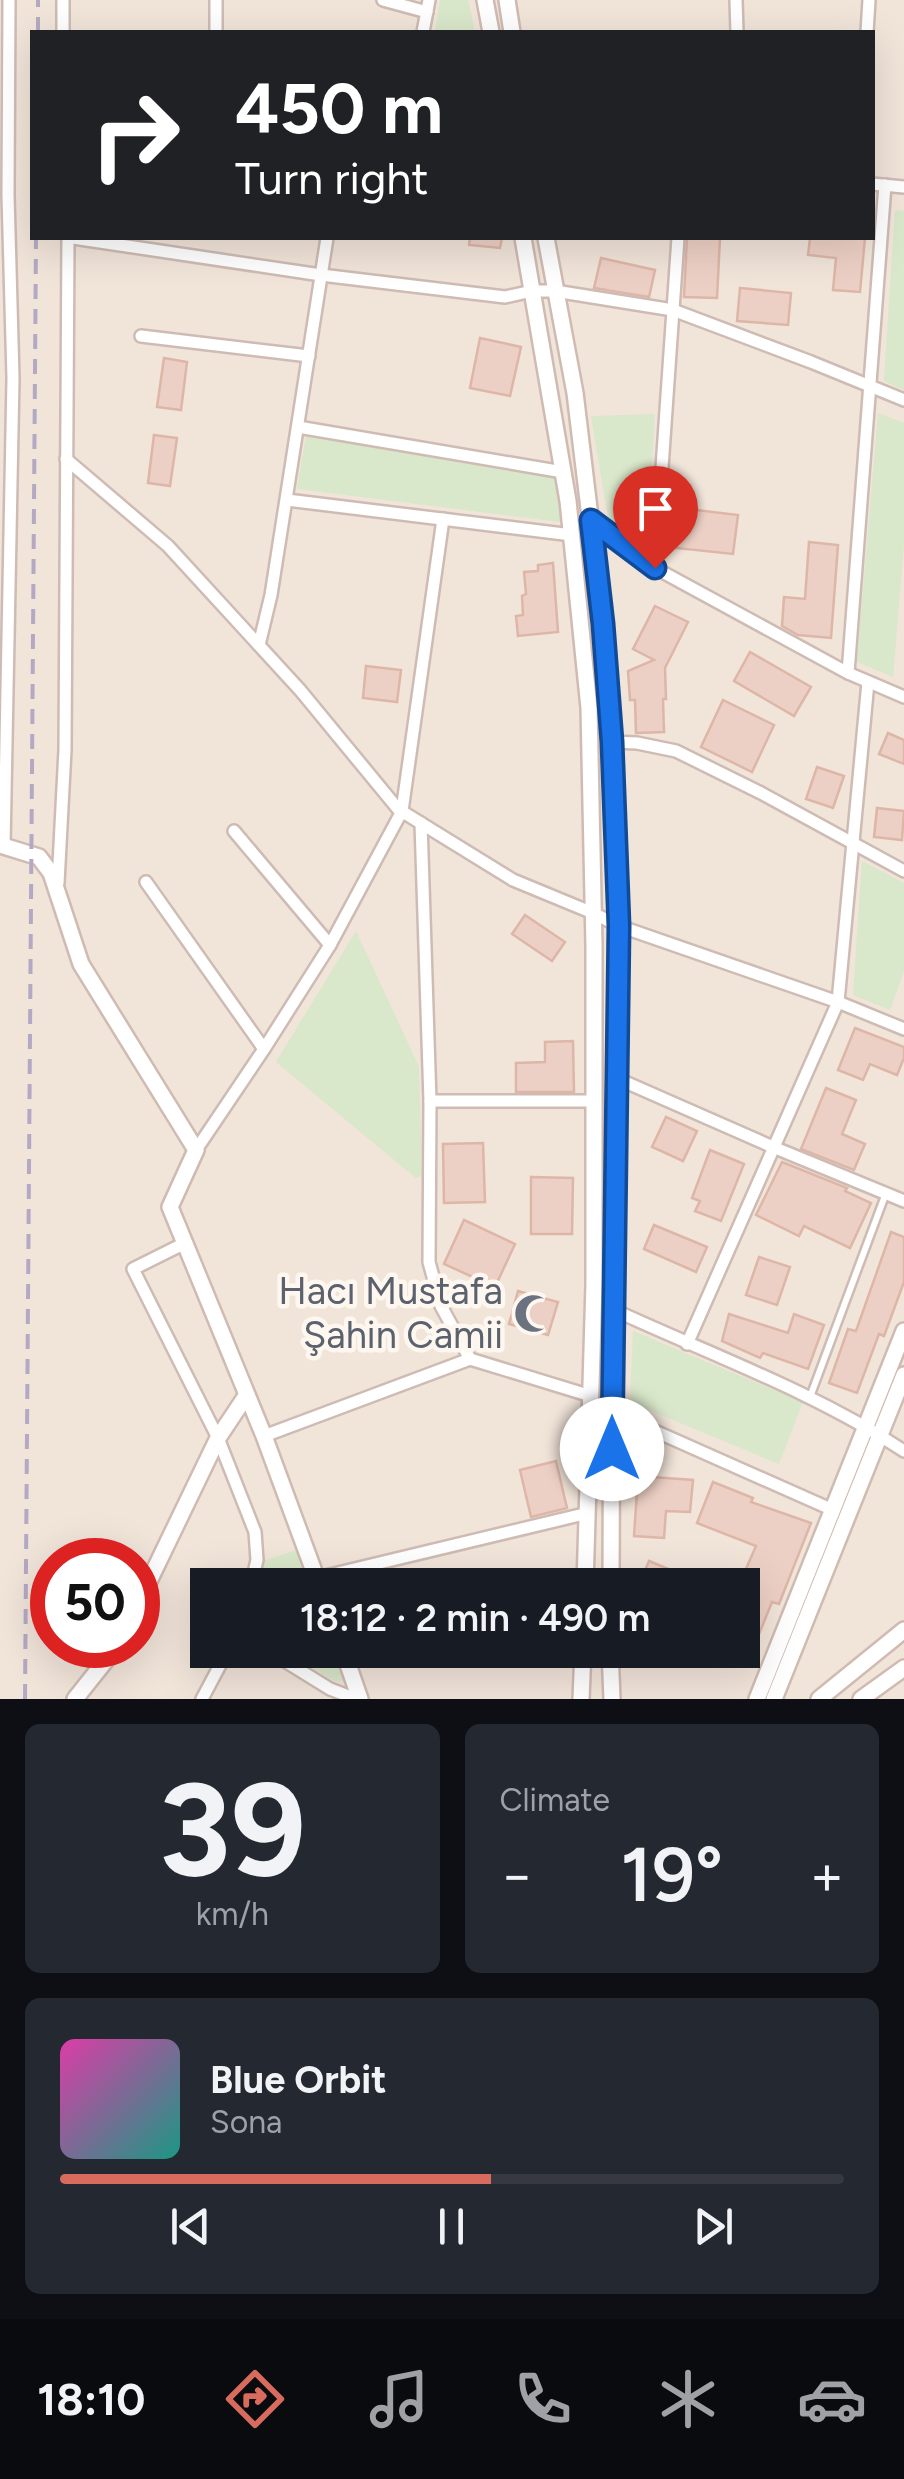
<!DOCTYPE html>
<meta charset="utf-8">
<style>
:root{--surface:#171b24;--page:#242831;--text:#f1f3f6;--muted:#9ea1a6;--line:#363941;--accent:#d66b5e}
body{margin:0;font-family:Figtree,sans-serif;background:var(--page);color:var(--text);height:100vh;display:flex;flex-direction:column;font-size:38px;white-space:nowrap}
*{box-sizing:border-box;margin:0}
p{font-size:32px;color:var(--muted)}
.icon{flex:none;width:55px;height:55px;fill:none;stroke:currentColor;stroke-width:2;stroke-linecap:round;stroke-linejoin:round}
.map{position:relative;height:1699px;overflow:hidden}
.details{display:flex;flex-direction:column;gap:25px;padding:25px;background:#0d0f14;flex:1}
.details>*{flex:none}
.banner{position:absolute;left:30px;top:30px;width:845px;height:210px;border-radius:0px;box-shadow:0 10px 40px #0002;background:#202124;color:#fff;overflow:hidden}
.speed{position:absolute;left:30px;top:1538px;display:flex;gap:20px;font-size:50px;font-weight:700;text-align:center}
.speed>*{display:grid;place-content:center;width:130px;height:130px;border-radius:50%;background:var(--surface);box-shadow:0 10px 40px #0002;line-height:1}
.speed .limit{border:15px solid #d22;background:#fff;color:#111}
.pin{position:absolute;display:grid;place-items:center;width:85px;height:85px;color:#fff;margin:-102px -42px;border-radius:50% 50% 50% 0;rotate:-45deg;box-shadow:0 0 10px #0007}
.pin .icon{rotate:45deg}
.me{position:absolute;width:110px;margin:-55px;rotate:0deg;stroke-linejoin:round;filter:drop-shadow(0 0 8px #0008)}
.turn{display:flex;align-items:center;gap:35px;height:210px;padding:0 40px;font-size:45px}
.turn .icon{width:130px;height:130px;stroke-width:2.5}
.turn b{display:block;font-size:70px;line-height:85px}
.big{font-size:75px;font-weight:600;line-height:1.1}
.details .widget{flex:1;display:flex;flex-direction:column;justify-content:center;gap:15px;min-width:0;padding:0 35px;border-radius:15px;background:var(--page)}
.details .dial{align-items:center;gap:0}
.dial b{font-size:130px;line-height:1}
.song{display:flex;align-items:center;gap:30px}
.cover{width:120px;height:120px;border-radius:15px;background:linear-gradient(135deg,hsl(320 70% 55%),hsl(170 70% 35%))}
.played{height:10px;border-radius:5px;background:linear-gradient(90deg,var(--accent) 55%,var(--line) 55%)}
.keys{display:flex;justify-content:space-around;direction:ltr}
.heat{display:flex;justify-content:space-between;align-items:center;font-size:55px;direction:ltr}
.details .tiles{flex:1;display:grid;gap:25px;grid-template-columns:1fr 1fr}
.widget:last-child{grid-column:span 2}
.trip{position:absolute;left:190px;top:1568px;width:570px;height:100px;border-radius:0px;background:var(--surface);box-shadow:0 10px 40px #0002;font-weight:600;line-height:100px;text-align:center}
.tab-bar{display:flex;height:160px;justify-content:space-around;align-items:center;background:#090b0e;color:var(--muted)}
.tab-bar .icon{width:70px;height:70px}
.tab-bar .on{color:var(--accent)}
.tab-bar b{font-size:45px;color:var(--text)}
.map>svg:first-child{display:block}
</style>
<div class="map">
<svg width="904" height="1699" viewBox="0 0 904 1699">
<rect width="100%" height="100%" fill="#faf2ea"/>
<path fill="#f1e4d9" fill-rule="evenodd" d="M0,0H904V1699H0ZM32,32H872V238H32ZM52,1560H138V1645H52ZM208,1585H742V1650H208Z"/>
<g fill="#d9e7ca">
<polygon points="440,0 468,0 475,32 435,32"/>
<polygon points="895,210 904,211 904,390 884,381"/>
<polygon points="878,413 904,423 904,544 893,677 857,662"/>
<polygon points="655,414 648,536 635,534 608,517 591,416"/>
<polygon points="306,436 558,479 561,522 297,489"/>
<polygon points="862,861 904,883 904,971 890,1010 853,995"/>
<polygon points="356,931 419,1067 422,1176 416,1178 276,1062"/>
<polygon points="633,1331 803,1402 779,1464 630,1402"/>
<polygon points="299,1549 311,1585 257,1585 264,1561"/>
<polygon points="284,1650 334,1650 344,1677 340,1682 334,1681"/>
</g>
<g fill="#edd0c5" stroke="#deb6a7" stroke-width="2.5">
<polygon points="470,238 502,238 500,248 469,245"/>
<polygon points="687,238 720,238 717,298 684,297"/>
<polygon points="810,238 865,238 860,292 833,290 836,258 808,255"/>
<polygon points="601,258 655,270 649,297 594,288"/>
<polygon points="740,288 791,293 788,325 737,321"/>
<polygon points="480,338 521,347 510,396 470,388"/>
<polygon points="164,358 187,362 181,410 157,407"/>
<polygon points="154,435 177,438 170,486 148,483"/>
<polygon points="680,508 738,515 733,554 676,548"/>
<polygon points="809,542 838,545 831,638 798,635 782,626 784,597 805,599"/>
<polygon points="553,563 558,632 518,636 516,616 523,615 522,596 526,594 524,572 538,571 538,565"/>
<polygon points="655,606 688,622 665,668 666,699 663,699 664,732 636,733 635,700 630,700 628,671 654,660 633,649"/>
<polygon points="750,652 811,687 794,716 734,681"/>
<polygon points="366,666 401,670 397,702 363,698"/>
<polygon points="723,700 774,725 752,772 701,747"/>
<polygon points="888,733 904,740 904,764 879,754"/>
<polygon points="817,767 844,776 833,808 806,799"/>
<polygon points="877,808 904,811 902,840 874,837"/>
<polygon points="525,915 565,942 552,961 512,934"/>
<polygon points="855,1028 904,1047 904,1058 897,1075 870,1064 863,1080 838,1070"/>
<polygon points="573,1041 574,1092 516,1092 516,1063 545,1062 545,1042"/>
<polygon points="826,1088 856,1100 842,1134 865,1144 854,1170 801,1149"/>
<polygon points="666,1117 697,1131 683,1161 652,1147"/>
<polygon points="483,1143 485,1202 444,1203 443,1144"/>
<polygon points="710,1150 744,1164 721,1221 695,1211 700,1201 692,1198"/>
<polygon points="782,1162 847,1188 845,1191 871,1203 850,1248 804,1226 799,1236 756,1215"/>
<polygon points="531,1177 573,1178 572,1234 531,1234"/>
<polygon points="464,1220 515,1244 495,1287 444,1264"/>
<polygon points="654,1225 707,1247 696,1272 644,1249"/>
<polygon points="891,1232 904,1237 904,1282 884,1336 879,1334 857,1393 829,1383 848,1329 856,1331"/>
<polygon points="759,1257 790,1267 777,1305 746,1295"/>
<polygon points="518,1291 558,1302 548,1335 509,1324"/>
<polygon points="729,1314 788,1333 794,1314 824,1325 808,1369 763,1353 760,1358 722,1341"/>
<polygon points="556,1461 567,1508 531,1517 520,1470"/>
<polygon points="638,1476 693,1480 690,1512 666,1511 664,1538 634,1536"/>
<polygon points="713,1482 753,1498 751,1502 811,1523 779,1604 772,1602 755,1644 742,1638 742,1585 739,1585 756,1546 697,1523"/>
<polygon points="649,1561 707,1585 639,1585"/>
</g>
<g fill="none" stroke-linecap="round" stroke-linejoin="round">
<defs>
<polyline id="lane" points="810,1397 886,1193"/>
<g id="street">
<polyline points="63,0 63,32"/>
<polyline points="383,0 427,12"/>
<polyline points="736,0 737,32"/>
<polyline points="216,32 216,0"/>
<polyline points="423,32 429,0"/>
<polyline points="867,32 869,0"/>
<polyline points="872,184 904,187"/>
<polyline points="73,238 321,275 505,297 532,291 555,291 673,310 811,362 904,400"/>
<polyline points="141,336 309,356"/>
<polyline points="298,427 563,472"/>
<polyline points="66,459 168,546 300,690 398,809 513,880 593,913 619,926 838,1002 904,1029"/>
<polyline points="287,500 572,535"/>
<polyline points="591,520 655,568 848,673 904,697"/>
<polyline points="655,568 678,238"/>
<polyline points="259,645 271,595 327,238"/>
<polyline points="848,673 885,185"/>
<polyline points="612,742 637,743 676,751 761,793 904,871"/>
<polyline points="421,823 430,1101 429,1262 441,1306 470,1359"/>
<polyline points="234,831 330,945"/>
<polyline points="4,846 13,378 8,195 9,0"/>
<polyline points="146,882 264,1049"/>
<polyline points="58,883 65,750 68,238"/>
<polyline points="616,1078 773,1147 904,1201"/>
<polyline points="430,1101 594,1101"/>
<polyline points="196,1150 264,1049 330,945 402,811 443,519"/>
<polyline points="185,1243 133,1269 218,1438 255,1532 257,1560 251,1585"/>
<path d="M612,1309C709,1354 815,1392 904,1451"/>
<polyline points="687,1344 838,1002 868,682"/>
<polyline points="612,1412 833,1510"/>
<polyline points="264,1436 470,1359 591,1396"/>
<polyline points="317,1578 588,1513"/>
<polyline points="267,1650 330,1689 356,1699"/>
<polyline points="202,1699 228,1650"/>
</g>
<g id="secondary">
<polyline points="485,0 491,32"/>
<polyline points="507,0 512,32"/>
<polyline points="523,238 568,501 589,708 594,946 594,1284 585,1585"/>
<polyline points="546,238 575,393 603,624 612,742 619,926 612,1309 611,1585"/>
<polyline points="0,845 39,857 51,873 81,964 196,1150 170,1207 264,1436 319,1585"/>
<polyline points="138,1604 218,1438 246,1396"/>
<polyline points="343,1650 360,1699"/>
<polyline points="610,1650 612,1699"/>
<polyline points="75,1699 118,1645"/>
<polyline points="581,1699 583,1650"/>
<polyline points="757,1699 904,1331"/>
<polyline points="774,1699 904,1375"/>
<polyline points="819,1699 904,1630"/>
<polyline points="861,1699 904,1668"/>
</g>
</defs>
<use href="#lane" stroke="#cebcb4" stroke-width="11"/>
<use href="#street" stroke="#cebcb4" stroke-width="16"/>
<use href="#secondary" stroke="#d0bbb2" stroke-width="20"/>
<use href="#lane" stroke="#fff" stroke-width="6"/>
<use href="#street" stroke="#fff" stroke-width="11"/>
<use href="#secondary" stroke="#fff" stroke-width="15"/>
<g stroke="#b4a9c4" stroke-width="4" stroke-dasharray="15 10" stroke-linecap="butt">
<polyline points="38,32 38,0"/>
<polyline points="25,1699 36,238"/>
</g>
</g>
<g fill="none" stroke-linecap="round" stroke-linejoin="round">
<defs>
<polyline id="route" points="612,1449 619,926 612,742 603,624 591,520 655,568"/>
</defs>
<use href="#route" stroke="#114b97" stroke-width="25"/>
<use href="#route" stroke="#1a73e8" stroke-width="18"/>
</g>
<defs>
<symbol id="mosque-bare" viewBox="-9 -9 18 18"><path d="M3.5-4.9A6 6 0 1 0 3.5 4.9A5 5 0 1 1 3.5-4.9Z" fill="#6b7280" stroke="#fdf7f0" stroke-width="2.5" paint-order="stroke"/></symbol>
</defs>
<g fill-rule="evenodd">
<use href="#mosque-bare" x="506" y="1286" width="55" height="55"/>
</g>
<g text-anchor="middle" stroke-width="9" stroke-linejoin="round" paint-order="stroke">
<g font-size="38" fill="#5b616d" stroke="#fdf7f0" text-anchor="end">
<text x="503" y="1304">Hacı Mustafa<tspan x="503" dy="44">Şahin Camii</tspan></text>
</g>
</g>
</svg>
<div class="speed"><div class="limit">50</div></div>
<div class="pin" style="left:655px;top:568px;background:#d93025"><svg class="icon" aria-label="arrive" viewBox="0 0 24 24"><path d="M6 21V4h12l-3 4 3 4H6"/></svg></div>
<svg class="me" style="left:612px;top:1449px" viewBox="-20 -20 40 40"><circle r="19" fill="#fff"/><path d="M0-13L10 11 0 6-10 11z" fill="#1a73e8"/></svg>
<div class="trip">18:12 · 2 min · 490 m</div>
<div class="banner">
<div class="turn"><svg class="icon" aria-label="right" viewBox="0 0 24 24"><path d="M7 20v-9h11M14 6l5 5-5 5"/></svg><div><b>450 m</b>Turn right</div></div>
</div>
</div>
<section class="details">
<div class="tiles">
<div class="widget dial"><b>39</b><p>km/h</p></div>
<div class="widget"><p>Climate</p>
<div class="heat"><a>−</a><b class="big">19°</b><a>+</a></div>
</div>
<div class="widget">
<div class="song"><i class="cover"></i><div><b>Blue Orbit</b><p>Sona</p></div></div>
<div class="played"></div>
<div class="keys"><svg class="icon" aria-label="previous" viewBox="0 0 24 24"><path d="M18 5L8 12l10 7zM5 5v14"/></svg><svg class="icon" aria-label="pause" viewBox="0 0 24 24"><path d="M8 5v14M16 5v14"/></svg><svg class="icon" aria-label="next" viewBox="0 0 24 24"><path d="M6 5l10 7-10 7zM19 5v14"/></svg></div>
</div>
</div>
</section>
<nav class="tab-bar">
<b>18:10</b>
<svg class="icon on" aria-label="directions" viewBox="0 0 24 24"><path d="M12 3l9 9-9 9-9-9zM9 14v-3h6M13 9l2 2-2 2"/></svg>
<svg class="icon" aria-label="music" viewBox="0 0 24 24"><path d="M9 18V5l10-2v13"/><circle cx="6" cy="18" r="3"/><circle cx="16" cy="16" r="3"/></svg>
<svg class="icon" aria-label="phone" viewBox="0 0 24 24"><path d="M5 4h4l2 5-3 2q2 4 5 5l2-3 5 2v4C11 20 4 13 5 4z"/></svg>
<svg class="icon" aria-label="climate" viewBox="0 0 24 24"><path d="M12 3v18M4 7l16 10M4 17L20 7"/></svg>
<svg class="icon" aria-label="car" viewBox="0 0 24 24"><path d="M5 17H2v-5l4-1 3-4h7l3 4 3 1v5h-3M9 17h6M6 11h13"/><circle cx="7" cy="17" r="2"/><circle cx="17" cy="17" r="2"/></svg>
</nav>
